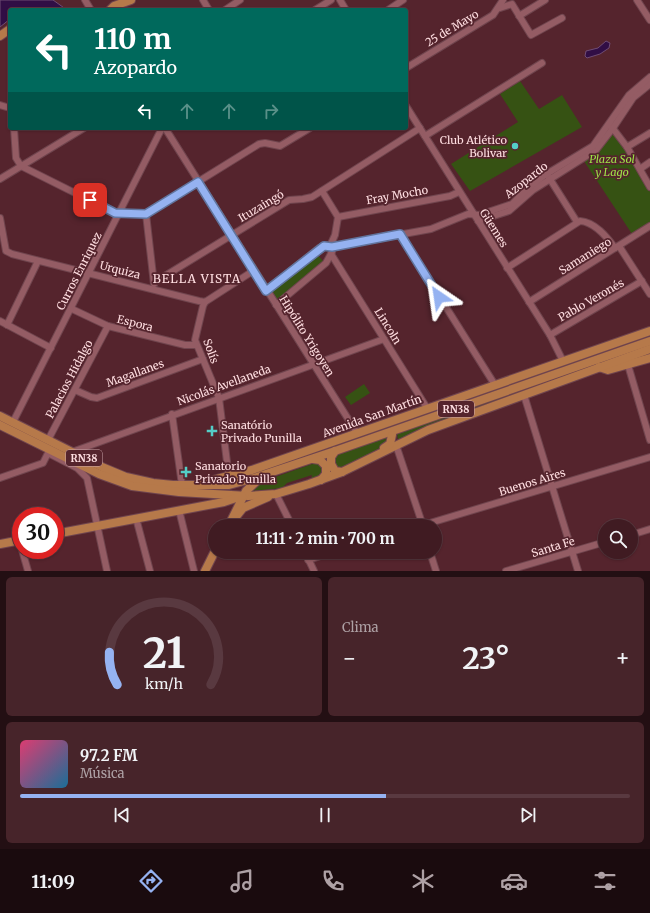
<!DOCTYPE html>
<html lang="es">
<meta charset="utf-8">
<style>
:root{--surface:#401b22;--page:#47242a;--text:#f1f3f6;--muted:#aea1a5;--line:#593940;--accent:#95b2f1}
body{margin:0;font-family:Merriweather,serif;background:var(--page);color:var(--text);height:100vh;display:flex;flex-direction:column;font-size:15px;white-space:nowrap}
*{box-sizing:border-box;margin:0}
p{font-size:13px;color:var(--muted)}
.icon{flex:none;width:22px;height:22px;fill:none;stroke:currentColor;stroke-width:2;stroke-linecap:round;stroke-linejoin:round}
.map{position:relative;height:571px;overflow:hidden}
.panel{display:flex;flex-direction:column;gap:6px;padding:6px;background:#230f13;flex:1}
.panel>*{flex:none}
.guide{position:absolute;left:8px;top:8px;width:400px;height:122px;border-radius:4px;box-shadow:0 1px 3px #0004,0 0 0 1px var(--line);background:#00695c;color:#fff;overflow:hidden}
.tools{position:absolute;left:598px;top:519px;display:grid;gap:8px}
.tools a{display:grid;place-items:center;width:40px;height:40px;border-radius:50%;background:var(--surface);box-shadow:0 1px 3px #0004,0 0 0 1px var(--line);font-size:20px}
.speed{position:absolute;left:12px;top:507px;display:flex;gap:8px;font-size:20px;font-weight:700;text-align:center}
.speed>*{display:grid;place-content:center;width:52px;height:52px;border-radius:50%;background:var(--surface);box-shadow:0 1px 3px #0004,0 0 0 1px var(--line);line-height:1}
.speed .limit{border:6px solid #d22;background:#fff;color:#111}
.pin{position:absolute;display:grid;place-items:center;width:34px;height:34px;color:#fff;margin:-17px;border-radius:8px;box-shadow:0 2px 6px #0006}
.me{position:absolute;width:44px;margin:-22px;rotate:328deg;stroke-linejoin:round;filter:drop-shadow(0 0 3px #0008)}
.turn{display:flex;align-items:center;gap:14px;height:84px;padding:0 20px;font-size:18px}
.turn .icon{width:52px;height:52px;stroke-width:2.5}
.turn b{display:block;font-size:28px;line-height:34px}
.lanes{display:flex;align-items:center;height:38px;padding:0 20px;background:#0003;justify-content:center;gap:20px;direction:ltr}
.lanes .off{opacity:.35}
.big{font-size:30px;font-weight:700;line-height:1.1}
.panel .widget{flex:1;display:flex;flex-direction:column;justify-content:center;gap:6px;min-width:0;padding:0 14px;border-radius:6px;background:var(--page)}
.panel .dial{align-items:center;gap:0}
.dial svg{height:104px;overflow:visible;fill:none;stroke:var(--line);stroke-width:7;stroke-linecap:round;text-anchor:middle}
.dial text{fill:var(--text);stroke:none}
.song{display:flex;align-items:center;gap:12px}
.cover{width:48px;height:48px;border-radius:6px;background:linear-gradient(135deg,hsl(340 70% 55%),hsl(200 70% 35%))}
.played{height:4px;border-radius:2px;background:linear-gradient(90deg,var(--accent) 60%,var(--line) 60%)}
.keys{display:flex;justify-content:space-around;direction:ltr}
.heat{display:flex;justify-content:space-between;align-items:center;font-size:22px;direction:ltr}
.panel .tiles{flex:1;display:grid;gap:6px;grid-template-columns:1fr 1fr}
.widget:last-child{grid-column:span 2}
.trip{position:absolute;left:208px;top:519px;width:234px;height:40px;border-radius:20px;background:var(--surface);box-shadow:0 1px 3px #0004,0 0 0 1px var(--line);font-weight:700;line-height:40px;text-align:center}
.tab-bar{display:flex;height:64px;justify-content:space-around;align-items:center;background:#1a0b0e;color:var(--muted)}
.tab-bar .icon{width:28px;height:28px}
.tab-bar .active{color:var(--accent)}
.tab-bar b{font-size:18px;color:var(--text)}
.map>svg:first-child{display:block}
</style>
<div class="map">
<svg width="650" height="571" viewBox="0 0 650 571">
<rect width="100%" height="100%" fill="#55242d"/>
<g fill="#365213">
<polygon points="520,81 539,109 562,95 582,127 470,191 451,164 518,122 500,94"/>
<polygon points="612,133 625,147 650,192 650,223 632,234 584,161"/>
<polygon points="316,253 324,262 276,305 266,291"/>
<polygon points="364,384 370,393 351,405 345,397"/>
<polygon points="517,391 519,393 417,431 398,440 397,433"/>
<polygon points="386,437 388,437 389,443 356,461 336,469 333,458 335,456"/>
<path d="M315,463L318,464L322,468C322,475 317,477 311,479L312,475L287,483L282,488L250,491L261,482Z"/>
</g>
<g fill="#310e45" stroke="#6f4c74">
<polygon points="0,0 53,0 67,10 10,10 10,19 0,27"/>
<polygon points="606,41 610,43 609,48 600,54 587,58 585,56 586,51 598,48"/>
</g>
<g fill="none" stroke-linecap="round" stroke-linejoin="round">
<defs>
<g id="minor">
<polyline points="85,0 91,10"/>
<polyline points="203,0 209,10"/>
<polyline points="340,0 346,10"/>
<polyline points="637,0 650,20"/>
<polyline points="500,8 512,4 531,35 562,18"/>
<polyline points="225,10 240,0"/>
<polyline points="315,10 331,0"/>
<polyline points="388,10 403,0"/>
<polyline points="519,16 545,0"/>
<polyline points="406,68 493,15 503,0"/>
<polyline points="0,105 10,108"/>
<polyline points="406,106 550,335 563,361"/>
<polyline points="611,126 627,147 650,187"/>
<polyline points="14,128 16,158 21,166 115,213 146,214 259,144 265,143 280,146 310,128"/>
<polyline points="165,128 357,433"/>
<polyline points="425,136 542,63"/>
<polyline points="627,147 650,133"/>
<polyline points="640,169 650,162"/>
<polyline points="548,176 577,222"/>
<polyline points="0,179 84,128"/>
<polyline points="322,191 338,217 335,235 330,246"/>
<polyline points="146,214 154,284"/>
<polyline points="338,217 450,196 459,192"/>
<polyline points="0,218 6,251 12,254 199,301 205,302 253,271"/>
<polyline points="478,221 509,211 533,190 596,150 613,128 633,98 650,84"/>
<polyline points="400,234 495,385"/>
<polyline points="619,246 650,294"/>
<polyline points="332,247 431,229 468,214 479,215 512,204 526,190 545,175 593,146 629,95 650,77"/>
<polyline points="331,254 427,408"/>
<path d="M507,268L580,221C595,222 607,237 615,248"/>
<polyline points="155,282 289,200 303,199 312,197 420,128"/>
<polyline points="266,291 319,248 327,245 332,247 332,252 326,263 276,305"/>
<polyline points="205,302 203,306 195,340 219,398 229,478"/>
<polyline points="529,302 650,226"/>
<polyline points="72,309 108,326 185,345 196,345"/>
<polyline points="0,321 51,348"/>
<polyline points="7,325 38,261"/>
<polyline points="550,335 642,281"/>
<polyline points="628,365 650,440"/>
<polyline points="75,390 91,397 97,398 203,359"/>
<polyline points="524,395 578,571"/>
<polyline points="172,414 182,485"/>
<polyline points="13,422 162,128"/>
<polyline points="48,440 108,326"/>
<polyline points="396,445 423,526"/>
<polyline points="72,452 384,339"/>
<polyline points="0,478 43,463 48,453 77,468 87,478 107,571"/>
<polyline points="276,494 292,526"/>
<polyline points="179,510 194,571"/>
<polyline points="136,518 150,571"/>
<polyline points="420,526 650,457"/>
<polyline points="631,535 650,529"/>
<polyline points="22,550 28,571"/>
<polyline points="305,552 314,571"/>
<polyline points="430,552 436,571"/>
<polyline points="308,560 333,552"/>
<polyline points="506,571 605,542"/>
</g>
<g id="major">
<polyline points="110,10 114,6 131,0"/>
<polyline points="0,36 10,29"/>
<polyline points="599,367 608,370 650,358"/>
<polyline points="0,416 102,467 126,477 153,483 173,485 229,485 251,479 335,451 650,341"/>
<polyline points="0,425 99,474 132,486 179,492 248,496 276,494 309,484 342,472 428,430 650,349"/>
<polyline points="384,448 390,444 392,435"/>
<polyline points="335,451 331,457 331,464 335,471 342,472"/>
<polyline points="313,459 320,460 326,466 326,474 321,480"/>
<polyline points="209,481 252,470 650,331"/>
<polyline points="235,518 243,508 268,497"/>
<polyline points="230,523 246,491 259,479"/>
<polyline points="55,534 224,502 242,496"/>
<polyline points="0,544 21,540"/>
<polyline points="205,571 215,551"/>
</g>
</defs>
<use href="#minor" stroke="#70454e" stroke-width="8"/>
<use href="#major" stroke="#70454e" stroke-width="10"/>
<use href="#minor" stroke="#945c64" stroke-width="6"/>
<use href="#major" stroke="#b6794a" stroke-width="8"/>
</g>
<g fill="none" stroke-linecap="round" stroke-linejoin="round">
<defs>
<polyline id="route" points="90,200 115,213 146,214 198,182 266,291 324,246 332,247 400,234 439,297"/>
</defs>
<use href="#route" stroke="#61749d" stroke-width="10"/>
<use href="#route" stroke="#95b2f1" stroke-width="7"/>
</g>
<g fill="#54cdc7" stroke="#55242d" stroke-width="1.5">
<circle cx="515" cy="146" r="4"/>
<path d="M210 425h4v4h4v4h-4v4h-4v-4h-4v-4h4z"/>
<path d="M184 466h4v4h4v4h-4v4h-4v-4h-4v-4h4z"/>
</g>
<g text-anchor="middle" stroke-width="3.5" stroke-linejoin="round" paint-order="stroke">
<g fill="#55242d" stroke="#cca6ab" stroke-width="1">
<rect x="438" y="401" width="36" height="16" rx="3"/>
<rect x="66" y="450" width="36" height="16" rx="3"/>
</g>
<g font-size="10" font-weight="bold" fill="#ffdee1">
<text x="456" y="413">RN38</text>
<text x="84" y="462">RN38</text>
</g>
<g font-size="11" fill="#ffdee1" stroke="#55242d">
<text transform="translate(452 28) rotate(-31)" y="4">25 de Mayo</text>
<text transform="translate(526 180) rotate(-38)" y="4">Azopardo</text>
<text transform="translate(397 195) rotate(-10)" y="4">Fray Mocho</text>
<text transform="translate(261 206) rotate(-31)" y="4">Ituzaingó</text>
<text transform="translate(494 228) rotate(58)" y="4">Güemes</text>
<text transform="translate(585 256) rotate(-32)" y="4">Samaniego</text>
<text transform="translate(120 270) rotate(14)" y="4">Urquiza</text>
<text transform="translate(79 271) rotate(-63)" y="4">Curros Enriquez</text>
<text transform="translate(591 300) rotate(-30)" y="4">Pablo Veronés</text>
<text transform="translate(135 323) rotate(14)" y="4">Espora</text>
<text transform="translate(388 326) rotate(58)" y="4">Lincoln</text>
<text transform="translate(307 336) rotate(58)" y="4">Hipólito Yrigoyen</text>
<text transform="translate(211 351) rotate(70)" y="4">Solís</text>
<text transform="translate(135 373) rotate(-20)" y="4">Magallanes</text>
<text transform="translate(69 379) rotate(-62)" y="4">Palacios Hidalgo</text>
<text transform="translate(224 385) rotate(-20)" y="4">Nicolás Avellaneda</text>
<text transform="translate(372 416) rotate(-20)" y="4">Avenida San Martín</text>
<text transform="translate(532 482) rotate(-17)" y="4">Buenos Aires</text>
<text transform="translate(553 547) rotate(-17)" y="4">Santa Fe</text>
</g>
<g font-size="11" fill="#ffdee1" stroke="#55242d" text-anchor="start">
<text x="507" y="144" text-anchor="end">Club Atlético<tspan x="507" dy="13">Bolivar</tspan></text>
<text x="221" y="429">Sanatório<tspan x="221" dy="13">Privado Punilla</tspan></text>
<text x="195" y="470">Sanatorio<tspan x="195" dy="13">Privado Punilla</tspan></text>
</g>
<g font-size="11" font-style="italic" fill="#9fe548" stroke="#55242d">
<text x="612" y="163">Plaza Sol<tspan x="612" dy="13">y Lago</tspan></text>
</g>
<g font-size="12" letter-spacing="1" fill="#ffdee1" stroke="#55242d">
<text x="197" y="283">BELLA VISTA</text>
</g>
</g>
</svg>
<div class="tools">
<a><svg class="icon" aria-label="search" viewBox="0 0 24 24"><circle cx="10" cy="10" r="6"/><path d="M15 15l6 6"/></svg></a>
</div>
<div class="speed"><div class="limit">30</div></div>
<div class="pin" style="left:90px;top:200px;background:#d93025"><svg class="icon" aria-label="arrive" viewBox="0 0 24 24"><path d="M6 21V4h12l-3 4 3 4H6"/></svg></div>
<svg class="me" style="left:439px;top:297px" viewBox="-20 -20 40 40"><path d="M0-17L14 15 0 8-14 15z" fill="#95b2f1" stroke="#fff" stroke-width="4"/></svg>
<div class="trip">11:11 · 2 min · 700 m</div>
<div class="guide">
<div class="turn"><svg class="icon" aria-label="left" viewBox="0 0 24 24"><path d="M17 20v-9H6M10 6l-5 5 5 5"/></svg><div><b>110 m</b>Azopardo</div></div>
<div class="lanes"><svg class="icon" aria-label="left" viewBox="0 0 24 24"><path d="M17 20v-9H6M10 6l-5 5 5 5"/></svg><svg class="icon off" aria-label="ahead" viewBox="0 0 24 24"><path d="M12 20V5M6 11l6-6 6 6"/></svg><svg class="icon off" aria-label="ahead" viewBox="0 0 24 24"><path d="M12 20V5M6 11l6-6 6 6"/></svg><svg class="icon off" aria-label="right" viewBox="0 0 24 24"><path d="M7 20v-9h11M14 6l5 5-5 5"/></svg></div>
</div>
</div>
<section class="panel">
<div class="tiles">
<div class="widget dial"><svg viewBox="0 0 100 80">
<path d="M14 69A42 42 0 1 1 86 69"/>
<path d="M14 69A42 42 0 0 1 8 44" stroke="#95b2f1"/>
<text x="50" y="56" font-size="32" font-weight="700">21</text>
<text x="50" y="72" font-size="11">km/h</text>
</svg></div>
<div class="widget"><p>Clima</p>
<div class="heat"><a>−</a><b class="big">23°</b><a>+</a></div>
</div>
<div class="widget">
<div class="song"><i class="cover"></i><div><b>97.2 FM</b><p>Música</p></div></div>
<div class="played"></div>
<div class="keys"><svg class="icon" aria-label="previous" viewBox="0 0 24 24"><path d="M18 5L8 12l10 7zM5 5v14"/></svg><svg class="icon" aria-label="pause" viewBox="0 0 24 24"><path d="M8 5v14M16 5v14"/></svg><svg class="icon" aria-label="next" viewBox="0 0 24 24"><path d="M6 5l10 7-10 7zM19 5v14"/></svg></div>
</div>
</div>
</section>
<nav class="tab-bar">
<b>11:09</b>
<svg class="icon active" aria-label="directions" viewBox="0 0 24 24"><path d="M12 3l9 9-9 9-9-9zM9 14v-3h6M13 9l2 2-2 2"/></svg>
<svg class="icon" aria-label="music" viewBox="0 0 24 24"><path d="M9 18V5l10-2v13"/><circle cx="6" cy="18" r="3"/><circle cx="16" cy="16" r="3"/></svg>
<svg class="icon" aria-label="phone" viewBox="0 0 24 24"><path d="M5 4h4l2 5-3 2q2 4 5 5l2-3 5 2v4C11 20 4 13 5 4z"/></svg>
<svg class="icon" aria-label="climate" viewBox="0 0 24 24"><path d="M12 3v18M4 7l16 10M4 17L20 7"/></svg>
<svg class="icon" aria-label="car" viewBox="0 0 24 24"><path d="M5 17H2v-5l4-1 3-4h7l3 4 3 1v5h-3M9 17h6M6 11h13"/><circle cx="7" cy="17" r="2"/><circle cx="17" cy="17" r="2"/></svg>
<svg class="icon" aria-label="filters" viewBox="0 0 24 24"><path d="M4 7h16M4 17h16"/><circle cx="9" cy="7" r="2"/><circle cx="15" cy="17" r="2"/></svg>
</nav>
